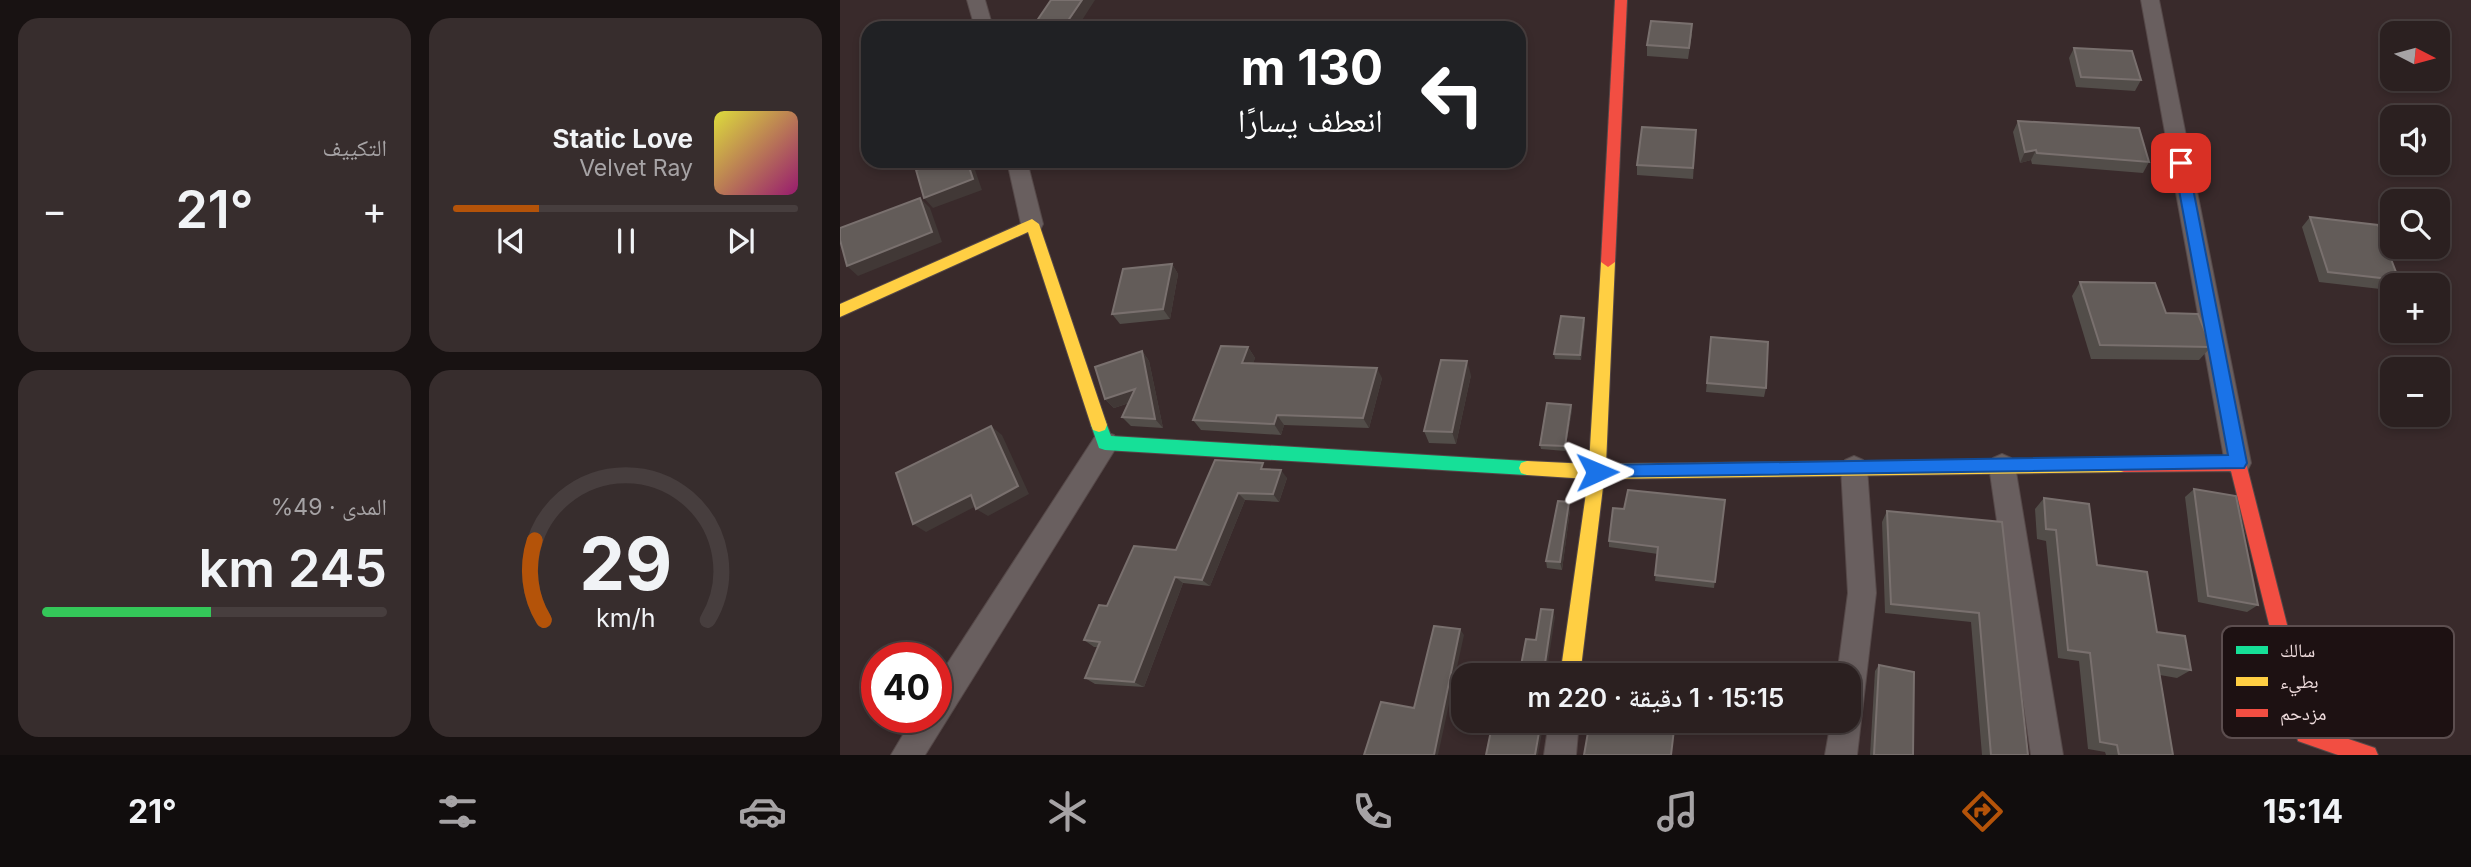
<!DOCTYPE html>
<html lang="ar">
<meta charset="utf-8">
<style>
:root{--surface:#2b2020;--page:#372d2d;--text:#f1f3f6;--muted:#a6a3a5;--line:#473e3e;--accent:#b45309}
body{margin:0;font-family:Inter,"Noto Naskh Arabic",sans-serif;background:var(--page);color:var(--text);direction:rtl;height:100vh;display:flex;flex-direction:column;font-size:26px;white-space:nowrap}
*{box-sizing:border-box;margin:0}
p{font-size:23px;color:var(--muted)}
.icon{flex:none;width:38px;height:38px;fill:none;stroke:currentColor;stroke-width:2;stroke-linecap:round;stroke-linejoin:round}
.map{position:relative;flex:1;overflow:hidden;direction:ltr}
.panel{display:flex;flex-direction:column;gap:18px;padding:18px;background:#181212;width:840px}
.panel>*{flex:none}
.top-card{position:absolute;left:21px;top:21px;width:665px;height:147px;border-radius:21px;box-shadow:0 4px 10px #0003,0 0 0 2px var(--line);direction:rtl;background:#202124;color:#fff;overflow:hidden}
.needle{width:46px;rotate:96deg}
.tools{position:absolute;left:1540px;top:21px;display:grid;gap:14px}
.tools a{display:grid;place-items:center;width:70px;height:70px;border-radius:14px;background:var(--surface);box-shadow:0 4px 10px #0003,0 0 0 2px var(--line);font-size:35px}
.speed{position:absolute;left:21px;top:642px;display:flex;gap:14px;font-size:35px;font-weight:700;text-align:center}
.speed>*{display:grid;place-content:center;width:91px;height:91px;border-radius:50%;background:var(--surface);box-shadow:0 4px 10px #0003,0 0 0 2px var(--line);line-height:1}
.speed .limit{border:10px solid #d22;background:#fff;color:#111}
.pin{position:absolute;display:grid;place-items:center;width:60px;height:60px;color:#fff;margin:-30px;border-radius:14px;box-shadow:0 4px 10px #0006}
.me{position:absolute;width:77px;margin:-38px;rotate:89deg;stroke-linejoin:round;filter:drop-shadow(0 0 5px #0008)}
.turn{display:flex;align-items:center;gap:24px;height:147px;padding:0 28px;font-size:32px}
.turn .icon{width:91px;height:91px;stroke-width:2.5}
.turn b{display:block;font-size:49px;line-height:60px}
.big{font-size:52px;font-weight:600;line-height:1.1}
.panel .card{flex:1;display:flex;flex-direction:column;justify-content:center;gap:10px;min-width:0;padding:0 24px;border-radius:21px;background:var(--page)}
.panel .dial{align-items:center;gap:0}
.dial svg{height:182px;overflow:visible;fill:none;stroke:var(--line);stroke-width:7;stroke-linecap:round;text-anchor:middle}
.dial text{fill:var(--text);stroke:none}
.song{display:flex;align-items:center;gap:21px}
.cover{width:84px;height:84px;border-radius:10px;background:linear-gradient(135deg,hsl(60 70% 55%),hsl(320 70% 35%))}
.played{height:7px;border-radius:4px;background:linear-gradient(90deg,var(--accent) 25%,var(--line) 25%)}
.keys{display:flex;justify-content:space-around;direction:ltr}
.heat{display:flex;justify-content:space-between;align-items:center;font-size:38px;direction:ltr}
.charge{height:10px;border-radius:5px;background:linear-gradient(90deg,#34c759 49%,var(--line) 0)}
.panel .tiles{flex:1;display:grid;gap:18px;grid-template-columns:repeat(2,1fr)}
.trip{position:absolute;left:611px;top:663px;width:410px;height:70px;border-radius:21px;background:var(--surface);box-shadow:0 4px 10px #0003,0 0 0 2px var(--line);font-weight:600;line-height:70px;text-align:center;direction:rtl}
.menu{display:flex;height:112px;justify-content:space-around;align-items:center;background:#110d0d;color:var(--muted)}
.menu .icon{width:49px;height:49px}
.menu .active{color:var(--accent)}
.menu b{font-size:32px;color:var(--text)}
main{display:flex;flex:1;min-height:0}
.map>svg:first-child{display:block}
</style>
<main>
<div class="map">
<svg width="1631" height="755" viewBox="0 0 1631 755">
<rect width="100%" height="100%" fill="#392a2b"/>
<g fill="none" stroke-linecap="round" stroke-linejoin="round">
<defs>
<g id="street">
<polygon points="127,0 145,0 153,28 135,28"/>
<polygon points="1301,0 1319,0 1411,463 1407,471 1398,474 1389,471 1385,463"/>
<polygon points="167,161 187,161 203,224 200,230 184,230 181,224"/>
<polygon points="265,432 274,435 278,443 274,451 85,755 51,755 73,718 96,718 96,681 256,435"/>
<polygon points="1162,454 1171,458 1175,466 1223,755 1191,755 1149,466 1153,458"/>
<polygon points="1014,456 1023,460 1027,468 1036,593 1017,755 985,755 991,721 1008,721 1008,676 997,676 1008,593 1001,468 1005,460"/>
<polygon points="709,721 739,721 736,755 704,755"/>
</g>
<polygon id="fast" points="259,418 265,420 271,436 687,461 693,463 695,468 693,473 687,475 265,450 259,448 251,425 253,420"/>
<g id="slow">
<polygon points="192,219 199,224 267,425 265,430 259,432 253,430 251,425 188,232 0,317 0,304"/>
<polygon points="768,257 775,262 766,464 1284,458 1290,460 1292,465 1290,470 1284,472 764,479 740,676 720,676 748,479 687,475 681,473 679,468 681,463 687,461 749,464 761,262"/>
</g>
<g id="jam">
<polygon points="775,0 787,0 775,262 768,267 761,262"/>
<polygon points="1398,456 1404,458 1406,463 1473,727 1535,748 1538,755 1498,755 1458,741 1391,471 1284,472 1278,470 1276,465 1278,460 1284,458"/>
</g>
</defs>
<use href="#street" stroke="#554848" stroke-width="2"/>
<use href="#fast" stroke="#554848" stroke-width="2"/>
<use href="#slow" stroke="#554848" stroke-width="2"/>
<use href="#jam" stroke="#554848" stroke-width="2"/>
<use href="#street" fill="#695f5f" fill-rule="evenodd"/>
<use href="#fast" fill="#16e098" fill-rule="evenodd"/>
<use href="#slow" fill="#ffcf43" fill-rule="evenodd"/>
<use href="#jam" fill="#f24e42" fill-rule="evenodd"/>
</g>
<g fill="#524d49">
<polygon points="852,34 848,59 807,56 807,45"/>
<polygon points="1234,48 1301,80 1295,91 1236,87 1229,58"/>
<polygon points="1178,121 1309,162 1303,173 1192,164 1191,160 1180,163 1173,132"/>
<polygon points="856,130 853,179 797,175 797,165"/>
<polygon points="1470,217 1559,280 1554,285 1552,285 1552,287 1549,290 1479,282 1462,227"/>
<polygon points="332,264 338,274 330,319 280,324 272,314"/>
<polygon points="1240,282 1326,313 1371,347 1359,360 1251,359 1232,296"/>
<polygon points="744,318 745,323 741,360 715,359 714,354"/>
<polygon points="871,337 926,388 924,397 866,392"/>
<polygon points="408,347 415,358 413,363 542,378 529,428 444,425 441,435 361,430 353,420"/>
<polygon points="302,351 309,361 323,428 291,426 282,417 289,403 274,408 265,399"/>
<polygon points="631,375 616,444 589,443 584,431"/>
<polygon points="731,405 732,410 725,451 701,449 700,445"/>
<polygon points="375,460 427,469 447,478 439,502 405,500 370,586 343,583 304,687 255,684 245,678 258,647 254,647 244,640 267,606 336,550"/>
<polygon points="1354,489 1418,605 1407,612 1358,602 1345,497"/>
<polygon points="1204,498 1257,565 1351,670 1337,678 1320,675 1333,755 1266,755 1265,752 1248,749 1239,661 1218,658 1206,541 1197,539 1195,509"/>
<polygon points="885,500 874,588 815,581 818,554 769,547 769,541 784,509"/>
<polygon points="730,510 722,570 707,568 706,561"/>
<polygon points="1047,511 1162,522 1188,755 1142,755 1131,622 1045,613 1042,522"/>
<polygon points="1039,665 1073,755 1030,755 1035,671"/>
</g>
<g fill="#413836">
<polygon points="242,0 255,0 237,28 223,28"/>
<polygon points="1196,150 1191,160 1180,163 1185,152"/>
<polygon points="127,161 131,161 133,164 142,190 93,208 84,198"/>
<polygon points="226,161 240,161 228,164"/>
<polygon points="80,198 90,208 102,242 18,276 7,266"/>
<polygon points="332,264 338,274 330,319 323,309"/>
<polygon points="744,318 745,323 741,360 740,355"/>
<polygon points="408,347 415,358 410,374 402,363"/>
<polygon points="302,351 309,361 323,428 315,419"/>
<polygon points="627,361 631,375 616,444 612,432"/>
<polygon points="537,368 542,378 529,428 523,418"/>
<polygon points="295,389 303,398 274,408 265,399"/>
<polygon points="731,405 732,410 725,451 725,446"/>
<polygon points="437,415 444,425 441,435 434,424"/>
<polygon points="151,426 162,435 189,494 148,516 136,509"/>
<polygon points="441,470 447,478 439,502 433,494"/>
<polygon points="398,493 405,500 370,586 362,580"/>
<polygon points="131,495 142,503 86,532 73,524"/>
<polygon points="729,502 730,510 722,570 720,562"/>
<polygon points="335,577 343,583 304,687 294,682"/>
<polygon points="713,610 715,617 706,676 704,670"/>
<polygon points="620,629 624,635 598,755 594,755"/>
<polygon points="701,721 704,721 698,755 695,755"/>
</g>
<g fill="#635c59" stroke="#79706e" stroke-width="2">
<polygon points="211,0 242,0 223,28 192,28"/>
<polygon points="811,21 852,24 849,48 807,45"/>
<polygon points="1234,48 1292,51 1301,80 1241,77"/>
<polygon points="1178,121 1299,128 1309,162 1197,153 1196,150 1185,152"/>
<polygon points="802,127 856,130 853,168 797,165"/>
<polygon points="102,161 127,161 133,179 84,198 76,170"/>
<polygon points="80,198 92,232 7,266 0,240 0,228"/>
<polygon points="1470,217 1538,225 1559,280 1488,272"/>
<polygon points="332,264 323,309 272,314 283,269"/>
<polygon points="1240,282 1315,283 1326,313 1358,314 1371,347 1260,345"/>
<polygon points="721,316 744,318 740,355 714,354"/>
<polygon points="871,337 928,342 926,388 867,383"/>
<polygon points="381,346 408,347 402,363 537,368 523,418 437,415 434,424 353,420"/>
<polygon points="302,351 315,419 282,417 295,389 265,399 255,367"/>
<polygon points="601,360 627,361 612,432 584,431"/>
<polygon points="707,403 731,405 725,446 700,445"/>
<polygon points="151,426 178,486 136,509 131,495 73,524 56,473"/>
<polygon points="375,460 423,463 421,469 441,470 433,494 398,493 362,580 335,577 294,682 245,678 260,642 244,640 259,605 267,606 294,546 336,550"/>
<polygon points="1354,489 1396,496 1418,605 1368,596"/>
<polygon points="788,490 885,500 875,582 815,575 818,547 769,541 773,508 784,509"/>
<polygon points="1204,498 1249,504 1257,565 1307,572 1317,632 1345,636 1351,670 1318,665 1333,755 1279,755 1277,745 1260,742 1250,653 1228,650 1216,530 1206,529"/>
<polygon points="718,501 729,502 720,562 706,561"/>
<polygon points="1047,511 1162,522 1188,755 1151,755 1139,613 1051,604"/>
<polygon points="701,609 713,610 704,670 715,673 715,676 679,676 686,639 696,640"/>
<polygon points="594,626 620,629 594,755 524,755 541,702 574,708"/>
<polygon points="1039,665 1074,672 1073,755 1034,755"/>
<polygon points="653,721 701,721 695,755 646,755"/>
<polygon points="750,721 835,721 831,755 744,755"/>
</g>
<polygon fill="#1a73e8" stroke="#114b97" stroke-width="2" points="1341,159 1348,163 1407,463 1404,468 751,477 749,472 757,465 1388,455 1334,163"/>
<rect x="1382" y="626" width="232" height="112" rx="10" fill="#1d1112" stroke="#5c4e4f" stroke-width="2"/>
<rect x="1396" y="646" width="32" height="8" fill="#16e098"/>
<rect x="1396" y="677" width="32" height="9" fill="#ffcf43"/>
<rect x="1396" y="709" width="32" height="8" fill="#f24e42"/>
<g font-size="19" fill="#f0ddde">
<text x="1440" y="657">سالك</text>
<text x="1440" y="688">بطيء</text>
<text x="1440" y="720">مزدحم</text>
</g>
</svg>
<div class="tools">
<a><svg class="needle" viewBox="-14 -14 28 28"><path d="M0-13l5 13h-10z" fill="#e53935"/><path d="M0 13l5-13h-10z" fill="#a6a3a5"/></svg></a>
<a><svg class="icon" aria-label="sound" viewBox="0 0 24 24"><path d="M4 9h4l5-4v14l-5-4H4zM17 9q2 3 0 6"/></svg></a>
<a><svg class="icon" aria-label="search" viewBox="0 0 24 24"><circle cx="10" cy="10" r="6"/><path d="M15 15l6 6"/></svg></a>
<a>+</a>
<a>−</a>
</div>
<div class="speed"><div class="limit">40</div></div>
<div class="pin" style="left:1341px;top:163px;background:#d93025"><svg class="icon" aria-label="arrive" viewBox="0 0 24 24"><path d="M6 21V4h12l-3 4 3 4H6"/></svg></div>
<svg class="me" style="left:757px;top:472px" viewBox="-20 -20 40 40"><path d="M0-17L14 15 0 8-14 15z" fill="#1a73e8" stroke="#fff" stroke-width="4"/></svg>
<div class="trip">15:15 · 1 دقيقة · 220 m</div>
<div class="top-card">
<div class="turn"><svg class="icon" aria-label="left" viewBox="0 0 24 24"><path d="M17 20v-9H6M10 6l-5 5 5 5"/></svg><div><b>130 m</b>انعطف يسارًا</div></div>
</div>
</div>
<section class="panel">
<div class="tiles">
<div class="card">
<div class="song"><i class="cover"></i><div><b>Static Love</b><p>Velvet Ray</p></div></div>
<div class="played"></div>
<div class="keys"><svg class="icon" aria-label="previous" viewBox="0 0 24 24"><path d="M18 5L8 12l10 7zM5 5v14"/></svg><svg class="icon" aria-label="pause" viewBox="0 0 24 24"><path d="M8 5v14M16 5v14"/></svg><svg class="icon" aria-label="next" viewBox="0 0 24 24"><path d="M6 5l10 7-10 7zM19 5v14"/></svg></div>
</div>
<div class="card"><p>التكييف</p>
<div class="heat"><a>−</a><b class="big">21°</b><a>+</a></div>
</div>
<div class="card dial"><svg viewBox="0 0 100 80">
<path d="M14 69A42 42 0 1 1 86 69"/>
<path d="M14 69A42 42 0 0 1 10 34" stroke="#b45309"/>
<text x="50" y="56" font-size="32" font-weight="700">29</text>
<text x="50" y="72" font-size="11">km/h</text>
</svg></div>
<div class="card"><p>المدى · 49%</p><b class="big">245 km</b><div class="charge"></div></div>
</div>
</section>
</main>
<nav class="menu">
<b>15:14</b>
<svg class="icon active" aria-label="directions" viewBox="0 0 24 24"><path d="M12 3l9 9-9 9-9-9zM9 14v-3h6M13 9l2 2-2 2"/></svg>
<svg class="icon" aria-label="music" viewBox="0 0 24 24"><path d="M9 18V5l10-2v13"/><circle cx="6" cy="18" r="3"/><circle cx="16" cy="16" r="3"/></svg>
<svg class="icon" aria-label="phone" viewBox="0 0 24 24"><path d="M5 4h4l2 5-3 2q2 4 5 5l2-3 5 2v4C11 20 4 13 5 4z"/></svg>
<svg class="icon" aria-label="climate" viewBox="0 0 24 24"><path d="M12 3v18M4 7l16 10M4 17L20 7"/></svg>
<svg class="icon" aria-label="car" viewBox="0 0 24 24"><path d="M5 17H2v-5l4-1 3-4h7l3 4 3 1v5h-3M9 17h6M6 11h13"/><circle cx="7" cy="17" r="2"/><circle cx="17" cy="17" r="2"/></svg>
<svg class="icon" aria-label="filters" viewBox="0 0 24 24"><path d="M4 7h16M4 17h16"/><circle cx="9" cy="7" r="2"/><circle cx="15" cy="17" r="2"/></svg>
<b>21°</b>
</nav>
